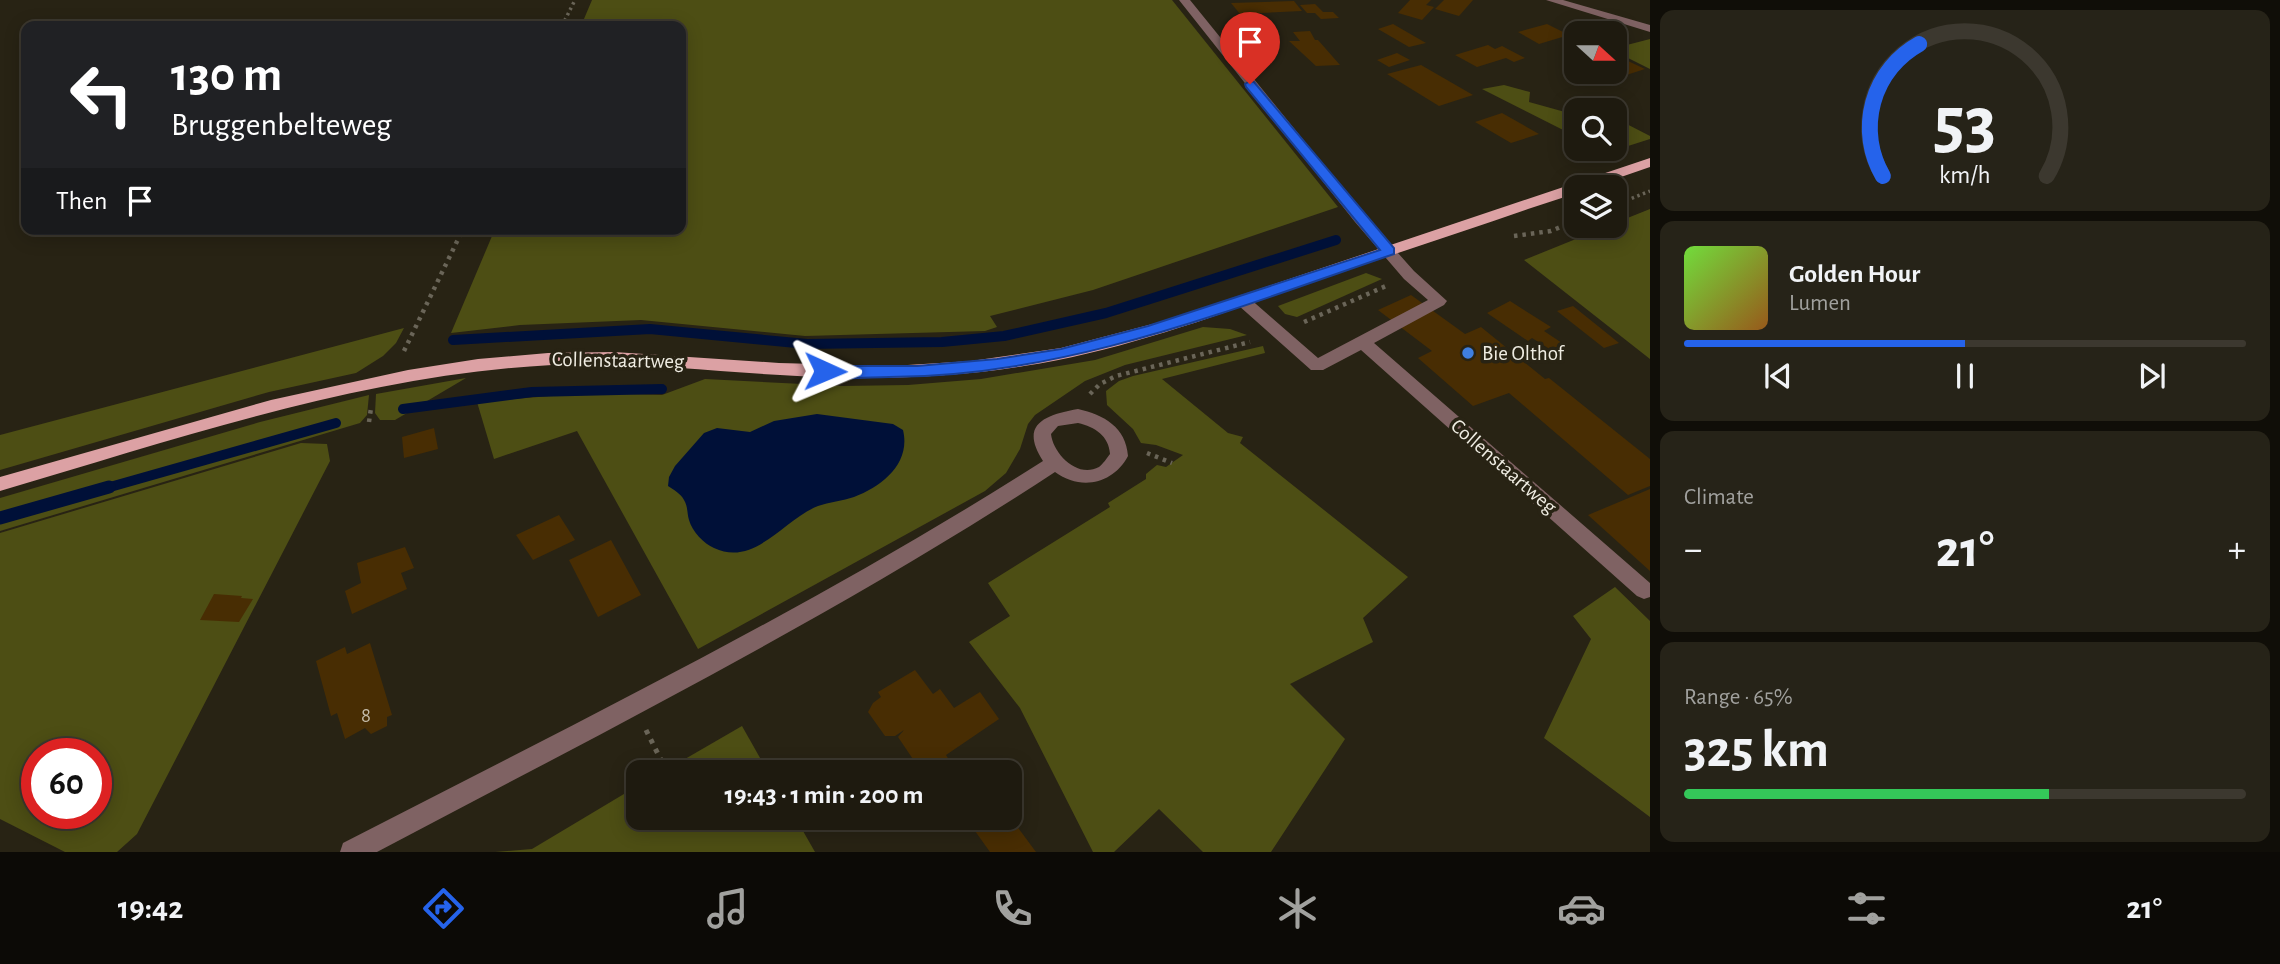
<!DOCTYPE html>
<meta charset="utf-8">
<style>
:root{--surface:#1e1a0f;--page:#262318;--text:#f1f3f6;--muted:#a1a19e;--line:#3c382f;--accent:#2563eb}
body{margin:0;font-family:"Alegreya Sans",sans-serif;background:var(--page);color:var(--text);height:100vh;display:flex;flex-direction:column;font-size:26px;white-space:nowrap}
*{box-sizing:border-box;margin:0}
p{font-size:23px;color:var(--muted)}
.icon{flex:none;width:38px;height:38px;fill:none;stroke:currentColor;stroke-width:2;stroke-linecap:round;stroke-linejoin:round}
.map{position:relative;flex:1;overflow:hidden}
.drawer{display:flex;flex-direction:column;gap:10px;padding:10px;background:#100e08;width:630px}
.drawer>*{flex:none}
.top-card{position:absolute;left:21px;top:21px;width:665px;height:214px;border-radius:14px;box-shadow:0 4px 18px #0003,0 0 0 2px var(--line);background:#202124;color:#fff;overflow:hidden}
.needle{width:46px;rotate:111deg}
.fabs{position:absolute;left:1564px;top:21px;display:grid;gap:14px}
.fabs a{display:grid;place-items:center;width:63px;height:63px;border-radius:14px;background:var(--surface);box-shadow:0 4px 18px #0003,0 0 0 2px var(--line);font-size:35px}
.speed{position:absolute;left:21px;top:738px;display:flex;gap:14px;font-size:35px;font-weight:700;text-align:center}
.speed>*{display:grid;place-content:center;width:91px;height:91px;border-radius:50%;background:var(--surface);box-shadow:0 4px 18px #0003,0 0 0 2px var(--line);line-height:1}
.speed .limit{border:10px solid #d22;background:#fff;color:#111}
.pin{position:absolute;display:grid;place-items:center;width:60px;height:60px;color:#fff;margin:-72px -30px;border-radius:50% 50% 50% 0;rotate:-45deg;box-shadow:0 0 7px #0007}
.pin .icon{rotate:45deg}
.me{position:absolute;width:77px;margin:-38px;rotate:91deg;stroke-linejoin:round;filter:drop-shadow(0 0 5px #0008)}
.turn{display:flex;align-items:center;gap:24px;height:147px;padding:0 35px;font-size:32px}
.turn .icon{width:91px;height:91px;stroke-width:2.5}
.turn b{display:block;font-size:49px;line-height:60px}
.then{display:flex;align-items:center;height:66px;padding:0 35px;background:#0003;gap:14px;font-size:26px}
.big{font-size:52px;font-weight:600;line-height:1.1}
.drawer .card{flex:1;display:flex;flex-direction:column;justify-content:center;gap:10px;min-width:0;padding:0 24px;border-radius:14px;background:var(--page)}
.drawer .dial{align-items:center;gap:0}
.dial svg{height:182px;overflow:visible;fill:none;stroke:var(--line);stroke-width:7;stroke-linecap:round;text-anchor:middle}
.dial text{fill:var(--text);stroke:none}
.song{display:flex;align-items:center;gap:21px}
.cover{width:84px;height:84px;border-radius:10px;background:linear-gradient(135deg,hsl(100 70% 55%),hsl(30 70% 35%))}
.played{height:7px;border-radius:4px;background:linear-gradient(90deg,var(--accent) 50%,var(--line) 50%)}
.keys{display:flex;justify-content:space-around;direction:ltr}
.heat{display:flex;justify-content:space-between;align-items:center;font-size:38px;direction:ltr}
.charge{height:10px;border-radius:5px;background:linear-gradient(90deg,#34c759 65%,var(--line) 0)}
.trip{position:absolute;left:626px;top:760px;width:396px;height:70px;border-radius:14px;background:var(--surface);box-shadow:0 4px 18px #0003,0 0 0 2px var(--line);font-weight:600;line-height:70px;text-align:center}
.menu{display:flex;height:112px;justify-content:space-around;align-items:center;background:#0c0a06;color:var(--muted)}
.menu .icon{width:49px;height:49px}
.menu .selected{color:var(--accent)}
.menu b{font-size:32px;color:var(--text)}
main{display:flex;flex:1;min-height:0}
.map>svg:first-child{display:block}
</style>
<main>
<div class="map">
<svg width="1650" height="852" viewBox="0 0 1650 852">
<rect width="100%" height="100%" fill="#282314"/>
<g fill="#4d4e14" fill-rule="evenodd">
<polygon points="592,0 1172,0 1338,207 1093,290 990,316 997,327 985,331 805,336 641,320 520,325 451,333 495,229 681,229 681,26 581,26"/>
<polygon points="1650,39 1650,69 1628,58 1623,46"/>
<polygon points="1504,85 1530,92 1529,102 1565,112 1565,118 1577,122 1577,137 1482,89"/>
<polygon points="1615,118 1650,136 1650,139 1603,154 1595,149 1615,149"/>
<polygon points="1650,209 1650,359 1524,260 1608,226 1615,226 1615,223"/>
<polygon points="1366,273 1382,279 1297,317 1285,314 1278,306"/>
<polygon points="1203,327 1230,329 1247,335 1125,365 1085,381 1035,415 1028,424 1020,449 1006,473 985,491 698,649 577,431 494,459 477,402 586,393 662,395 705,379 843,386 908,385 981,379 1095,360"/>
<polygon points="404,328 396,343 383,356 356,373 269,392 0,470 0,435"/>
<polygon points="1263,346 1265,353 1162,379 1228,433 1243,437 1240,443 1408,577 1363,618 1373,642 1290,684 1345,739 1271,852 1203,852 1159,809 1114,852 1093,852 1020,708 969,642 1010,616 988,583 1110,507 1108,503 1146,479 1146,474 1157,465 1166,467 1183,455 1156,445 1141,443 1133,429 1107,405 1106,391 1119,381 1133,376"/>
<polygon points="466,378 395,420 380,420 375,413 376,394"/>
<polygon points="369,395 367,415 360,423 0,531 0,498 260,422"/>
<path d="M301,443L327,444L330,461L137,834L117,852H65L0,819V533ZM37,754H96V814H37Z"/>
<polygon points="1615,587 1650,621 1650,817 1544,738 1591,639 1573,616"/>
<polygon points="742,726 768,772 663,772 666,770"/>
<polygon points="639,785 639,817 795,817 815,852 495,852 532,849"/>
</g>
<path fill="#001038" d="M817,414L893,424L903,430C911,463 883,486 854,497C843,501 829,502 818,506C783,520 755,567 714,548C704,544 692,531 689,520C687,513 688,507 684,500C681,494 674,490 668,486L669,477L675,466L704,433L717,428L750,432L774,421Z"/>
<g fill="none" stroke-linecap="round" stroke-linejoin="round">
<g stroke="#001038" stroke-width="10">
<polyline points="453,340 650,329 807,344 942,342 1004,336 1106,313 1336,240"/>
<polyline points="403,409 532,392 662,389"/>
<polyline points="103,489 336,423"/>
</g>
<polyline stroke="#001038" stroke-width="13" points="0,518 109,487"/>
</g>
<g fill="#482d03">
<polygon points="1410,0 1431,0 1426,5 1434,7 1422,20 1398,13"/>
<polygon points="1444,0 1473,0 1459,16 1435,9"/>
<polygon points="1294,1 1302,11 1240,14 1231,3"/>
<polygon points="1315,4 1323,12 1333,12 1339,18 1321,19 1315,13 1307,13 1300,5"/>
<polygon points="1393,24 1426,43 1409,47 1378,29"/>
<polygon points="1547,24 1569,35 1539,44 1518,32"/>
<polygon points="1310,31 1315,40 1318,40 1340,65 1316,66 1289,41 1300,41 1293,32"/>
<polygon points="1488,45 1495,49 1502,46 1525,58 1514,62 1506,58 1477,67 1455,55"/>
<polygon points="1397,53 1410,60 1389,67 1377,60"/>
<polygon points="1615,60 1620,63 1628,61 1645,69 1614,79 1599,72 1615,72"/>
<polygon points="1421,65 1473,95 1439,106 1387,74"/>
<polygon points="1502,113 1539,134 1511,143 1475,122"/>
<polygon points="1411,295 1465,334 1481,327 1545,379 1549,378 1650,459 1650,486 1628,495 1509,393 1473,406 1418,358 1432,351 1378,310"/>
<polygon points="1510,301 1551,327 1544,331 1568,347 1556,353 1532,338 1528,341 1487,313"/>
<polygon points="1573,306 1619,343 1604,348 1557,311"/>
<polygon points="434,428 438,449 404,458 402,437"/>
<polygon points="1650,489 1650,571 1588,515"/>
<polygon points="559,515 575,540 533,560 516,535"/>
<polygon points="611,540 641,595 598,617 569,560"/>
<polygon points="405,547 414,568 401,573 407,589 352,614 345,591 361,583 357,563"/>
<polygon points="214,594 242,596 241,598 253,599 239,622 200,620"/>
<polygon points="370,643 392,715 387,717 387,726 371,734 365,728 345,739 337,713 331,716 316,661 345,647 347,654"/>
<polygon points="915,670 933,694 940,689 954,708 980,692 999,719 946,755 955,770 952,772 930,772 926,767 921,771 898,737 904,730 895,736 885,736 868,712 873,703 881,697 878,692"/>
<polygon points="965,817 1010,817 1036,852 990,852"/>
</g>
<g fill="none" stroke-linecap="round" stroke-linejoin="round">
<g stroke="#6a6558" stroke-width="3.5" stroke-dasharray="2.5 3.5" stroke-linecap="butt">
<polyline points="562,26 575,0"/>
<polyline points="1615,205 1650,191"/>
</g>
<g stroke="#6a6558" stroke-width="4.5" stroke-dasharray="3.5 5" stroke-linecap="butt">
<polyline points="1514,236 1551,231 1577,220"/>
<polyline points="1304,322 1386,286"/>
<polyline points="404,351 463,229"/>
<polyline points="1090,394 1100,384 1116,376 1250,342"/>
<polyline points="369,422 371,408"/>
<polyline points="1147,453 1172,463"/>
</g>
<polyline stroke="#6a6558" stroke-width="5" stroke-dasharray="4.5 6" stroke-linecap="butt" points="646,730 666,770"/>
<g fill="#7f6263" fill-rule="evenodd">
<polygon points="1179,0 1190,0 1365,216 1414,271 1447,301 1444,305 1374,343 1650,583 1650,597 1644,599 1637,596 1361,350 1323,370 1311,370 1238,305 1235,301 1238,297 1248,297 1318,358 1428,300 1404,279 1355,222"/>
<polygon points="1546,0 1563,0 1650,25 1650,32"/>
<path d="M1078,409C1104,415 1126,427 1128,456C1113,484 1081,491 1055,472C838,614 606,731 377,852H340L343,843C580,721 819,604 1043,461C1019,424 1045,415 1078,409ZM1078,423C1095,427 1109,436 1110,454C1107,458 1103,464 1099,467C1077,479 1053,453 1051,434L1058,426Z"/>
</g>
<path fill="#dca1a4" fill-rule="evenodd" d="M1650,158V167L1592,187H1577V193L1528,209C1454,235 1378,259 1304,285C1212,317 1121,351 1024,366C944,379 862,380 780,375C704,371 629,361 552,365C363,375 180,438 0,491V477L271,400L408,370L478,359L548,353L614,352L779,363L892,366L971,361L1061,348L1164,321Z"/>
</g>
<path fill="#2563eb" stroke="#184099" stroke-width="2" d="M1250,81L1254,82L1394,248V254C1229,310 1065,377 889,377C868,377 840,381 820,375L818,371L820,367L825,366H917L997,359L1061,349L1148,326L1380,250L1246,87L1245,84Z"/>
<circle fill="#3f7fe0" stroke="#282314" stroke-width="2.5" cx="1468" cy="353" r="7"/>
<g text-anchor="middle" stroke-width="7" stroke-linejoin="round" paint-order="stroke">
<g font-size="21" fill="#efece2" stroke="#282314" text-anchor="start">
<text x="1482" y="360">Bie Olthof</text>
</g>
<g font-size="21" fill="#efece2" stroke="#282314">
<text transform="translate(618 360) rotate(1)" y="7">Collenstaartweg</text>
<text transform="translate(1504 466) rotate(41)" y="7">Collenstaartweg</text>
</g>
<g font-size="21" fill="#c5bcaa">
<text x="366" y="722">8</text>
</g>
</g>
</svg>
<div class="fabs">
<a><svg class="needle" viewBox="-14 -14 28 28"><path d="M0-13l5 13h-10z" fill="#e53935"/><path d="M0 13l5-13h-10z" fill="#a1a19e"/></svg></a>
<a><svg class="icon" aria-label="search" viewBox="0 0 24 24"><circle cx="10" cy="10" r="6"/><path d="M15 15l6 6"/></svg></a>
<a><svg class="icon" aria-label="layers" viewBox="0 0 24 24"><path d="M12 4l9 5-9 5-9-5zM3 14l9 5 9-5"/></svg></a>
</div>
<div class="speed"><div class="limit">60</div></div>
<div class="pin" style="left:1250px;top:84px;background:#d93025"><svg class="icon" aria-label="arrive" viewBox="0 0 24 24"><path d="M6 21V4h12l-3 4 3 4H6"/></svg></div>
<svg class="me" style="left:825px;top:371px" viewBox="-20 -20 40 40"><path d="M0-17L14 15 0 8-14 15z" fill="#2563eb" stroke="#fff" stroke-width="4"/></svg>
<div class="trip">19:43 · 1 min · 200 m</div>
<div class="top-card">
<div class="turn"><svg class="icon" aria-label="left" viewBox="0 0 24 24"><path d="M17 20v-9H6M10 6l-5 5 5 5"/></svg><div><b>130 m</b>Bruggenbelteweg</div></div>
<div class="then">Then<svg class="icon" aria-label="arrive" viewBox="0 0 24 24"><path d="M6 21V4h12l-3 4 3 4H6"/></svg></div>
</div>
</div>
<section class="drawer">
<div class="card dial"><svg viewBox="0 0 100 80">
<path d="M14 69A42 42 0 1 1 86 69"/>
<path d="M14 69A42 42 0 0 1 30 11" stroke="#2563eb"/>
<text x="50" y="56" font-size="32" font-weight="700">53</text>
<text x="50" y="72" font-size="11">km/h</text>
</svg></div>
<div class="card">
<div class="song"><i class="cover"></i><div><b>Golden Hour</b><p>Lumen</p></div></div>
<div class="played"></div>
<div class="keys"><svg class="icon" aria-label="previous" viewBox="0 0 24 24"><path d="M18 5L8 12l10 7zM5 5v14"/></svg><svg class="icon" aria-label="pause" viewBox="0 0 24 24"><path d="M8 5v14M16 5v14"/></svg><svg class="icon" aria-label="next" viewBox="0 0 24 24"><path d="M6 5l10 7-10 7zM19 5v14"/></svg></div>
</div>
<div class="card"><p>Climate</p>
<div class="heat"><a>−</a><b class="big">21°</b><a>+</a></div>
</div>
<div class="card"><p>Range · 65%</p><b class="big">325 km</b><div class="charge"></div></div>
</section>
</main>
<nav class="menu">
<b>19:42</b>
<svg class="icon selected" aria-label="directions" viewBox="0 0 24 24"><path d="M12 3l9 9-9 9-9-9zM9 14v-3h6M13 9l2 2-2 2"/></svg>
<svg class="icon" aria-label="music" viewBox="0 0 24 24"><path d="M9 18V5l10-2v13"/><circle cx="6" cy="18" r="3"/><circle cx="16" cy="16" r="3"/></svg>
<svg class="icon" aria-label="phone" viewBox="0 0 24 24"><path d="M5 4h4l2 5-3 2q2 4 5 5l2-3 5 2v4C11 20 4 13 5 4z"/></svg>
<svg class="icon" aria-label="climate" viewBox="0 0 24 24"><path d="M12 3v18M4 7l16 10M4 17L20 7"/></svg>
<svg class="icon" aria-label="car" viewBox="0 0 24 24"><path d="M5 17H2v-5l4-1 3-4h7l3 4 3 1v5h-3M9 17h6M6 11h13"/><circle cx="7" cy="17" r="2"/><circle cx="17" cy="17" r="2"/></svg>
<svg class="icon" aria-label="filters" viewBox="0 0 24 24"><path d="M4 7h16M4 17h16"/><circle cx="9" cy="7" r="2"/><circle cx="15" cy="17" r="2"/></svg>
<b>21°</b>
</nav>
